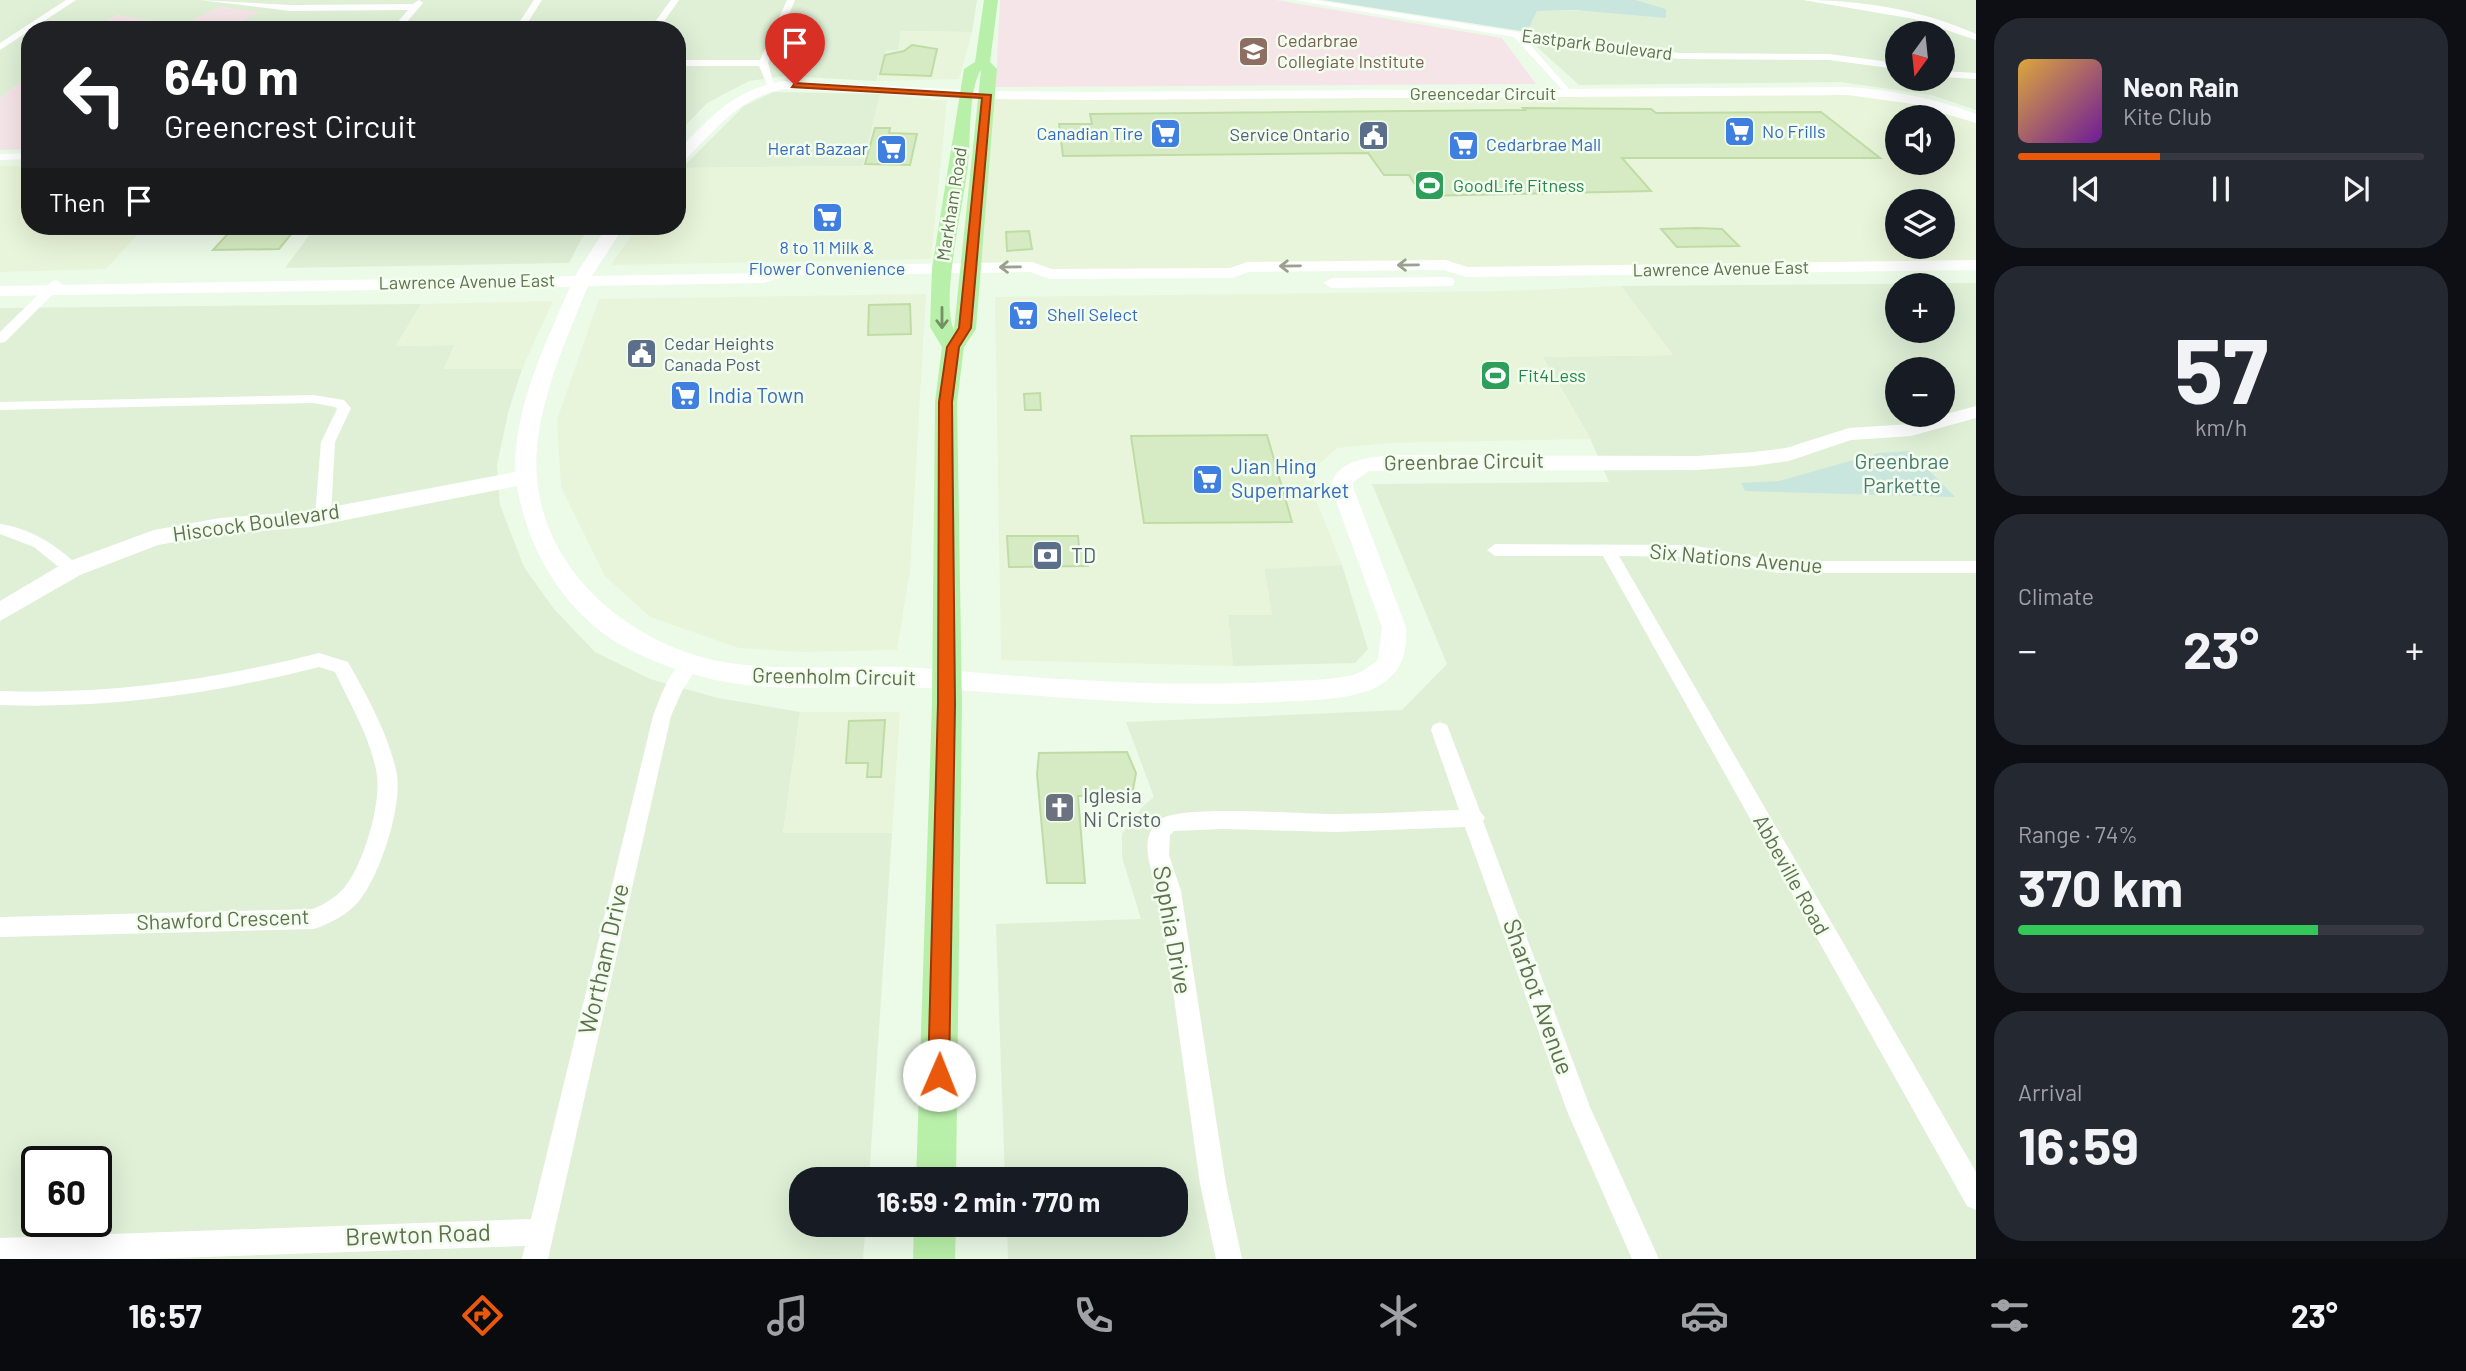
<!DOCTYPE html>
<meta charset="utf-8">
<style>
:root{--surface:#171b24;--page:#242831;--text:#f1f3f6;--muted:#9ea1a6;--line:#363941;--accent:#ea580c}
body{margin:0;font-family:Barlow,sans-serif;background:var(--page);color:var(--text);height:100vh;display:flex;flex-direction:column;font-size:26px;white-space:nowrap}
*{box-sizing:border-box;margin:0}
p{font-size:23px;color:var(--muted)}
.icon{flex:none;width:38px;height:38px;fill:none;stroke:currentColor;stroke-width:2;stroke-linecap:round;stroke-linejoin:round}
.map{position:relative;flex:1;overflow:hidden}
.drawer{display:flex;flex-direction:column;gap:18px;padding:18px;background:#0d0f14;width:490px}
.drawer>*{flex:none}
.hud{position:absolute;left:21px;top:21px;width:665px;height:214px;border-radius:28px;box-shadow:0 7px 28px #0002;background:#202124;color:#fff;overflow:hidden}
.needle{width:46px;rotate:195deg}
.buttons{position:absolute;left:1885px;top:21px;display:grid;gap:14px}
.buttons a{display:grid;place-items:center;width:70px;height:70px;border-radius:50%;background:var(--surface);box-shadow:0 7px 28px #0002;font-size:35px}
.speed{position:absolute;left:21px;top:1146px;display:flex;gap:14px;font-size:35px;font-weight:700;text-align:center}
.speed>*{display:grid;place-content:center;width:91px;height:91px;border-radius:50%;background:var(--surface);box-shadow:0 7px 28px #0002;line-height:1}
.speed .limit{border:4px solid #111;border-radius:10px;background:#fff;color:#111}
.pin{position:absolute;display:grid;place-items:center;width:60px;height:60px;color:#fff;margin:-72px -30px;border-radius:50% 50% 50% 0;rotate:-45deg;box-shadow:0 0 7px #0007}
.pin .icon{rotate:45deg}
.me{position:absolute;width:77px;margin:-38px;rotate:1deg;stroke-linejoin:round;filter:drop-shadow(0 0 5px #0008)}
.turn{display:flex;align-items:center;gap:24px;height:147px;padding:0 28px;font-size:32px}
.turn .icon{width:91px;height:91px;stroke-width:2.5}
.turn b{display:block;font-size:49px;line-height:60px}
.then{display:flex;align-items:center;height:66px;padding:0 28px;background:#0003;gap:14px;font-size:26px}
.big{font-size:52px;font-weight:700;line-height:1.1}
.drawer .card{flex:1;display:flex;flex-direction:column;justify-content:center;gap:10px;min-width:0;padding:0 24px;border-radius:28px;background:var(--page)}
.drawer .dial{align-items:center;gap:0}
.dial b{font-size:91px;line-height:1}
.song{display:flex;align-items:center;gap:21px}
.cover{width:84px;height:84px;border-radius:10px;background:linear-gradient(135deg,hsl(40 70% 55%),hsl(280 70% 35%))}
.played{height:7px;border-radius:4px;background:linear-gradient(90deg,var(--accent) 35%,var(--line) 35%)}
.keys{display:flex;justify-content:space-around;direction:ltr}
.heat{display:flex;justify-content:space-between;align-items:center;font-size:38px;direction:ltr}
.charge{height:10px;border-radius:5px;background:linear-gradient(90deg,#34c759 74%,var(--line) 0)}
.trip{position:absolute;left:789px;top:1167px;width:399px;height:70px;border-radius:28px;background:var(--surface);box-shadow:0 7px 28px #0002;font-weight:700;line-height:70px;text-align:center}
.menu{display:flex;height:112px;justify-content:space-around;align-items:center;background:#090b0e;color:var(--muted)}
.menu .icon{width:49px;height:49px}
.menu .current{color:var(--accent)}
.menu b{font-size:32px;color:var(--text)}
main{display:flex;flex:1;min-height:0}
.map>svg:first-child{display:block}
</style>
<main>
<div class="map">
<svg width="1976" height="1259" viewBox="0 0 1976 1259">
<rect width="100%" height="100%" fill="#ecfae8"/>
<g fill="#dff0d7" fill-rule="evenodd">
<polygon points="0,0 977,0 972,32 901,31 898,51 886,51 876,81 785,76 749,81 707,103 677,134 677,30 245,30 228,28 257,12 221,7 181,25 116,15 91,30 30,30 30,75 0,98"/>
<path d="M1636,0H1976V110L1931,95L1841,82L1579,85L1536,46L1527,32L1537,11L1666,9ZM1897,33H1942V79H1897Z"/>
<polygon points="774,92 880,94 863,166 682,168 744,106"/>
<polygon points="316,226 594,226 582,238 569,263 285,268"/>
<path d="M1976,283V1259H1008L1007,1225H1176V1180L1005,1179L996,924L1141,919L1122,857V834L1143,806L1154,797L1126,722L1402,710L1447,664L1372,484L1609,482L1590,438L1543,357L1672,355L1621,286ZM1897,285H1942V331H1897ZM1897,369H1942V415H1897Z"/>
<path d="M421,304L396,346L455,345L444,369H522L508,413L497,465L500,505L524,567L554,609L595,652L650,679L718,698L800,712L783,833H892L869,1179L802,1180V1225H866L863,1259H0V308ZM37,1162H96V1222H37Z"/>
<polygon points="1342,565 1368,649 1355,663 1233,666 1228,615 1272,615 1264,568"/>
</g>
<g fill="#e9f5da" fill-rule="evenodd">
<polygon points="901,31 972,32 959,79 876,81 886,50 898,50"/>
<path d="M1867,92L1976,119V265L1465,272L1446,265L1232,273L1050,274L1032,267L969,268L987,95ZM1897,117H1942V163H1897ZM1897,201H1942V247H1897Z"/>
<polygon points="880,94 947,101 931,259 611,265 638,226 677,226 677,174 682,168 863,166"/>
<polygon points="0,166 30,166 30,226 145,226 106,269 0,272"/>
<polygon points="1621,286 1673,355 1543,357 1590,439 1388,443 1337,448 1319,464 1312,490 1342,565 1264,569 1272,615 1228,615 1233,666 1001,660 995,297 1504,291"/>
<polygon points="926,294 910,570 897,650 803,652 739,648 650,617 605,576 561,487 557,420 599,299"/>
<polygon points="553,301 522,369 444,369 454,345 396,346 421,304"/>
<polygon points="800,712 900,712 892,833 783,833"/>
</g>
<g fill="#f6e5e8">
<polygon points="1000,0 1276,0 1502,38 1536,84 996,87"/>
<polygon points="221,7 259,12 230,28 245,30 91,30 116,15 181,25"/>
<polygon points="30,75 30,149 0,150 0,98"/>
</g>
<g fill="#c8e5de">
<polygon points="1323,0 1636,0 1666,9 1666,18 1576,10 1537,11 1527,32"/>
<polygon points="1910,451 1955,497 1745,491 1741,483 1779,481 1879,453"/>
</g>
<g fill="#d6ebc3" stroke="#bfdca6" stroke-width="2">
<polygon points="912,45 937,49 931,76 880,74 885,55 904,51"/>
<polygon points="1523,108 1651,109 1656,113 1821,112 1880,158 1622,158 1651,191 1422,196 1409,175 1384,175 1368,153 1063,156 1059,124 1092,124 1090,114 1525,110"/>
<polygon points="875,128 890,128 889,133 917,134 910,165 865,164"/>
<polygon points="235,226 298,226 279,249 213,250"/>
<polygon points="1697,228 1722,229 1739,246 1677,247 1661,229"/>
<polygon points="1029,231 1032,249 1007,251 1006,232"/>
<polygon points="910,304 911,334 868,335 869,305"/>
<polygon points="1040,393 1041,410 1025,410 1024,394"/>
<polygon points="1267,435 1292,522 1144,523 1131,436"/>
<polygon points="1007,536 1078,536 1079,547 1086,547 1088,566 1009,567"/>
<polygon points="885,720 881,777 867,777 868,763 846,763 849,721"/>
<polygon points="1127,752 1136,773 1132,795 1078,796 1085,883 1047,883 1037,774 1039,753"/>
</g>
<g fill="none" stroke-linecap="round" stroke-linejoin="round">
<g fill="#fff" fill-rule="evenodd">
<polygon points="66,0 76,0 0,50 0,43"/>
<polygon points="200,0 290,5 413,4 419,0 423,3 400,30 391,30 408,10 290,11"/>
<polygon points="534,0 542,0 523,30 514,30"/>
<polygon points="671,0 679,0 658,30 649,30"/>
<polygon points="787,0 795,0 768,63 775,89 769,89 759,66 677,66 677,60 760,60"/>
<polygon points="1295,0 1315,0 1517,32 1679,53 1829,54 1897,63 1897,69 1829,60 1679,59 1525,39 1571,91 1571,95 1568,96 1514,37"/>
<path d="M1803,0C1861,0 1923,10 1976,34V40L1914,19Z"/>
<polygon points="1942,71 1976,73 1976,79 1942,77"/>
<polygon points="30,153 30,159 0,160 0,154"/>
<polygon points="56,280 62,284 60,287 5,342 0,343 0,332 52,281"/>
<polygon points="313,395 344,400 351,408 335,442 331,516 323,521 315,516 321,442 337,409 335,407 313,403 0,410 0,402"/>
<path d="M0,524C32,529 54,544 78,565L80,569L78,573H66L34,547L0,534Z"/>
<polygon points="1495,544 1690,545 1778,561 1976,561 1976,573 1778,573 1690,557 1619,556 1976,1172 1976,1210 1967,1206 1603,556 1495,556 1487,550"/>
<path d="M319,653L348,662C367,696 390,737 397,775C402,807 380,876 359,901C347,915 331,923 314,929L0,937V917L313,909C325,904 336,897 344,888C363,866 381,805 377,776C372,740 350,704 335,672L319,667C213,694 109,709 0,705V691C109,695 213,680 319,653Z"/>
<path d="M689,659L695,661L698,666L682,691L671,716L548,1259H522L525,1246L146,1259H0V1238L531,1219L653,716C660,699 670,665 689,659Z"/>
<path d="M1440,722L1447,725L1449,730L1480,811L1485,818L1483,821L1590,1107L1659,1259H1632L1567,1111L1465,827L1336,832L1223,829L1174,831L1170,835L1169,855L1181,891L1226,1184L1242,1259H1216L1200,1184L1159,891C1151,870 1138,840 1158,821C1176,803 1306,815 1337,814C1377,814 1418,811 1459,810L1431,730L1433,725Z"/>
</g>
<g fill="#fff" fill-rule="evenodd">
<path d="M784,81L987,91L1088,92L1848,87C1892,90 1935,98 1976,114V123L1913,104L1848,95L1088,100L987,99L784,89C738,97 714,132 682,163L677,164V151C713,116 731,90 784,81Z"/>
<path d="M607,226H624L592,276L762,273L783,266L1032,262L1052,269L1230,268L1247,262L1446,260L1467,267L1976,260V270L1465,277L1444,270L1249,272L1232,278L1050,279L1030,272L785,276L764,283L588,286C568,335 545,386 538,439C522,555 622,646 729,663C787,671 843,666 901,667C928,668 955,671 981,673C1079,681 1176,687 1274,682C1298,680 1324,681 1348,676C1360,674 1370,667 1378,659L1382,627L1331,487C1335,459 1372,457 1394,455L1697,456L1754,452L1786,448L1849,428L1910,424L1976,406V418L1911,436L1851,440L1789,461L1754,466L1697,470L1369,471L1353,482V487L1406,627C1408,657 1399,678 1370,690C1341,701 1307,700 1276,702C1153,709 1033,694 911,687C849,684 787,693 726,682C689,675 653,663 621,645C564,612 527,549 517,486L310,527L220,534L158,545L80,575L0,621V601L64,563L154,530L220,518L310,511L515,472C514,407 545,345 570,287L0,296V286L575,276Z"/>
<polygon points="1446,277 1452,278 1455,282 1452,286 1332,288 1323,283 1332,278"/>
</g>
<g fill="#b9f0a9" fill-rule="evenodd">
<path d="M984,0H998L990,62L997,69L976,329L964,347L957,402L962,704L956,1180H916L932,704L935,402L942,347L930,327L932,268L964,69L975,62ZM981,70L954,329V330C940,299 964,203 968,165C971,140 968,90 981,70Z"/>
<polygon points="914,1225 956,1225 955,1259 913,1259"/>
</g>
</g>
<defs><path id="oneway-shaft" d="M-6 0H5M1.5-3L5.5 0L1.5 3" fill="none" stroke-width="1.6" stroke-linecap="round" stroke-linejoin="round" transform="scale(1.75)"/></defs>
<g stroke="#98a28d">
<use href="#oneway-shaft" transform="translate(1408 265) rotate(179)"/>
<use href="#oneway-shaft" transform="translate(1290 266) rotate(179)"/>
<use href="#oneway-shaft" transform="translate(1010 267) rotate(179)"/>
</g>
<use stroke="#769066" href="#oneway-shaft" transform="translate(942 318) rotate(90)"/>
<polygon fill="#ea580c" stroke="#983908" stroke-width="2" points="795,83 991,95 971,328 959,347 952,402 955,704 949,1075 946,1082 939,1086 931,1082 928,1075 938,704 939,402 947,347 959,328 982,98 792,87"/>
<defs>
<symbol id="school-square" viewBox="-11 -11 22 22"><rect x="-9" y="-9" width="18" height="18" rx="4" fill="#8d6e63" stroke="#f2fdee"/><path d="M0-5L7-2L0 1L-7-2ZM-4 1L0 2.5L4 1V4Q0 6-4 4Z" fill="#fff"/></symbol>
<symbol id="supermarket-square" viewBox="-11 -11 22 22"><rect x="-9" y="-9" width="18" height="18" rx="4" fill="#3f7fe0" stroke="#f2fdee"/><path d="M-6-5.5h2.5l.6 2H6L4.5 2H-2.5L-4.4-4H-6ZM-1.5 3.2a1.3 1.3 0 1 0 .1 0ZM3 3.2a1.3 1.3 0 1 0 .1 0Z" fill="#fff"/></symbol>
<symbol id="civic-square" viewBox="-11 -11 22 22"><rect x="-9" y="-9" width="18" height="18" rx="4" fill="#5c6f8a" stroke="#f2fdee"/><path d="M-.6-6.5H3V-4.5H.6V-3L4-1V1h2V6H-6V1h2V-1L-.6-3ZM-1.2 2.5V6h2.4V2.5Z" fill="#fff"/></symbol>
<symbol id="stadium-square" viewBox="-11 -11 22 22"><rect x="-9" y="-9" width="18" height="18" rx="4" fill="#2e9e5b" stroke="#f2fdee"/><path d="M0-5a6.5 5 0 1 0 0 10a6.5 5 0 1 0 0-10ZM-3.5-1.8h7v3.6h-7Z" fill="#fff"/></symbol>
<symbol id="bank-square" viewBox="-11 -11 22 22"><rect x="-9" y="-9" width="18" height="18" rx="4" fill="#5c6f8a" stroke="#f2fdee"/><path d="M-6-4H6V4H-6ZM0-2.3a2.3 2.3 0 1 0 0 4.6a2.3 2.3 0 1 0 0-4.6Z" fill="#fff"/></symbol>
<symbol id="church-square" viewBox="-11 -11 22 22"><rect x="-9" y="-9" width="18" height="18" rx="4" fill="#6b7280" stroke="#f2fdee"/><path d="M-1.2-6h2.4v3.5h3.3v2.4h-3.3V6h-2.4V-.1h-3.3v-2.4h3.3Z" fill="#fff"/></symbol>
</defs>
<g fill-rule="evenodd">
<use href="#school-square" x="1236" y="34" width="35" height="35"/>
<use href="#supermarket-square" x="1722" y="114" width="35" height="35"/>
<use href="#supermarket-square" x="1148" y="116" width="35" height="35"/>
<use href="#civic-square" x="1356" y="118" width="35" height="35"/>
<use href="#supermarket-square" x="1446" y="128" width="35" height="35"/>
<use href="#supermarket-square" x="874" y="132" width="35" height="35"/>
<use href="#stadium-square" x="1412" y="168" width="35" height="35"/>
<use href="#supermarket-square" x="810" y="200" width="35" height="35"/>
<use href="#supermarket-square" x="1006" y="298" width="35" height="35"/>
<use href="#civic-square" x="624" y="336" width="35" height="35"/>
<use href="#stadium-square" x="1478" y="358" width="35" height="35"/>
<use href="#supermarket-square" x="668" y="378" width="35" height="35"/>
<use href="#supermarket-square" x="1190" y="462" width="35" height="35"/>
<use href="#bank-square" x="1030" y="538" width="35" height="35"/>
<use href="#church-square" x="1042" y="790" width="35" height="35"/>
</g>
<g text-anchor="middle" stroke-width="5" stroke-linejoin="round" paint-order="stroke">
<g font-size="18" fill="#785e54" stroke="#f2fdee" text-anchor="start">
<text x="1277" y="47">Cedarbrae<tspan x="1277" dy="21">Collegiate Institute</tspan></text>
</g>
<g font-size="18" fill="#60704f" stroke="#f2fdee">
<text transform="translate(1597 45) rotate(7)" y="6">Eastpark Boulevard</text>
<text x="1483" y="100">Greencedar Circuit</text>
<text transform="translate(952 204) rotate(-81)" y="6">Markham Road</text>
<text transform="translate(1721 269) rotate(-1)" y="6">Lawrence Avenue East</text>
<text transform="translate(467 282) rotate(-1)" y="6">Lawrence Avenue East</text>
</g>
<g font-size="18" fill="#366cbe" stroke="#f2fdee" text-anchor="start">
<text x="1762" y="138">No Frills</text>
<text x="1143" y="140" text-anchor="end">Canadian Tire</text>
<text x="1486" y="151">Cedarbrae Mall</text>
<text x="868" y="155" text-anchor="end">Herat Bazaar</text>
<text x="827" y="254" text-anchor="middle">8 to 11 Milk &amp;<tspan x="827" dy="21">Flower Convenience</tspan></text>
<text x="1047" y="321">Shell Select</text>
</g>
<g font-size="18" fill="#4e5e75" stroke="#f2fdee" text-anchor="end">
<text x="1350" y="141">Service Ontario</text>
<text x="664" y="350" text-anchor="start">Cedar Heights<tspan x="664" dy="21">Canada Post</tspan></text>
</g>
<g font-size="18" fill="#27864d" stroke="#f2fdee" text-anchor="start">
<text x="1453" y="192">GoodLife Fitness</text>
<text x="1518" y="382">Fit4Less</text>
</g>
<g font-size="21" fill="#366cbe" stroke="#f2fdee" text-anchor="start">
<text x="708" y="403">India Town</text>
<text x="1231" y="474">Jian Hing<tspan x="1231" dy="24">Supermarket</tspan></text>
</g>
<g font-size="21" fill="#60704f" stroke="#f2fdee">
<text transform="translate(1464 462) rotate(-1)" y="7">Greenbrae Circuit</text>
<text transform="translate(256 523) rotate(-8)" y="7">Hiscock Boulevard</text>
<text transform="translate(1736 559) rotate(5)" y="7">Six Nations Avenue</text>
<text transform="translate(834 677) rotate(1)" y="7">Greenholm Circuit</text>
<text transform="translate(1791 875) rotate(61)" y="7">Abbeville Road</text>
<text transform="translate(223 920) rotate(-2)" y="7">Shawford Crescent</text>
</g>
<g font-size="21" fill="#4c7a73" stroke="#f2fdee">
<text x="1902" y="469">Greenbrae<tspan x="1902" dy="24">Parkette</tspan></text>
</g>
<g font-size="21" fill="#4e5e75" stroke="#f2fdee" text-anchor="start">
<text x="1071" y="563">TD</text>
</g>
<g font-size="21" fill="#5b616d" stroke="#f2fdee" text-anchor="start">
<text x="1083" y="803">Iglesia<tspan x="1083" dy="24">Ni Cristo</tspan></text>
</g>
<g font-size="24" fill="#60704f" stroke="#f2fdee">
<text transform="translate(1172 930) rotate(80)" y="8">Sophia Drive</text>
<text transform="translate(604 959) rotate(-77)" y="8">Wortham Drive</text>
<text transform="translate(1538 997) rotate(70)" y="8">Sharbot Avenue</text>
<text transform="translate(418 1235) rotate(-2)" y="8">Brewton Road</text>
</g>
</g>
</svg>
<div class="buttons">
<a><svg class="needle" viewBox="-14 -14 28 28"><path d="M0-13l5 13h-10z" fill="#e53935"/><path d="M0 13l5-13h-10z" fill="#9ea1a6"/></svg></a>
<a><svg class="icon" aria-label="sound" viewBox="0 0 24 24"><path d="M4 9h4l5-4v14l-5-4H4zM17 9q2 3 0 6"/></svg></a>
<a><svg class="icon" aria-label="layers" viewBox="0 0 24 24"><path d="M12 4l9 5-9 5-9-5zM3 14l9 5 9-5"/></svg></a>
<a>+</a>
<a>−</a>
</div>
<div class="speed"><div class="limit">60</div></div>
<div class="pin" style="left:795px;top:85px;background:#d93025"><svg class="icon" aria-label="arrive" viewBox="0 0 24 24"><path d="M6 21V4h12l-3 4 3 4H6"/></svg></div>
<svg class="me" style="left:939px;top:1075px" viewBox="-20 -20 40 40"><circle r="19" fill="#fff"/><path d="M0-13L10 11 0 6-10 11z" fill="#ea580c"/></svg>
<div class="trip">16:59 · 2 min · 770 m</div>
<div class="hud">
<div class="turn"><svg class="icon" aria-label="left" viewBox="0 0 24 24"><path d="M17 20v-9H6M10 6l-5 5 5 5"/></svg><div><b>640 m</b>Greencrest Circuit</div></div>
<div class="then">Then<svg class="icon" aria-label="arrive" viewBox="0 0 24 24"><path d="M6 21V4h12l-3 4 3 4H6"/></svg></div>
</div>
</div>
<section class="drawer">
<div class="card">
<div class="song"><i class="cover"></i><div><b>Neon Rain</b><p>Kite Club</p></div></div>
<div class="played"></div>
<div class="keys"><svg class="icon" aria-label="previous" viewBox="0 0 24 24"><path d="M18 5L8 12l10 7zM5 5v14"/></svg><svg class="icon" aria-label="pause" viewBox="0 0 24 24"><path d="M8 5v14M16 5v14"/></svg><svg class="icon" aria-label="next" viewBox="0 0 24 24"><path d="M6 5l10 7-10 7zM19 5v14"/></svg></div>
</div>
<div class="card dial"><b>57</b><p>km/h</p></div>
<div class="card"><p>Climate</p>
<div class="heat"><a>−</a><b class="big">23°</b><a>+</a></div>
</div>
<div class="card"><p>Range · 74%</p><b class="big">370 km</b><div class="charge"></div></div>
<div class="card"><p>Arrival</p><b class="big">16:59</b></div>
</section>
</main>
<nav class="menu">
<b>16:57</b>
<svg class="icon current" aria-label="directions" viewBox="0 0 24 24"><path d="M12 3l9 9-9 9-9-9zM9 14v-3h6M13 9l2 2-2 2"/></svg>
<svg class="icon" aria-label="music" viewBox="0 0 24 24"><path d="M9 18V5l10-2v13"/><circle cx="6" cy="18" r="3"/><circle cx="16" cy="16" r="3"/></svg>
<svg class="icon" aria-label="phone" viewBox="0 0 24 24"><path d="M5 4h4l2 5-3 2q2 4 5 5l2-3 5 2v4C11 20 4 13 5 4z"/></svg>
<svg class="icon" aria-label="climate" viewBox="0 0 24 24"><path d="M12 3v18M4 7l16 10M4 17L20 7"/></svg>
<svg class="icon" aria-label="car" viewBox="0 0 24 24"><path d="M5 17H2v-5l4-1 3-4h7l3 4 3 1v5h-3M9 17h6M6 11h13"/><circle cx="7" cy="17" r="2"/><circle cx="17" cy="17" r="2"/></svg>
<svg class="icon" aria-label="filters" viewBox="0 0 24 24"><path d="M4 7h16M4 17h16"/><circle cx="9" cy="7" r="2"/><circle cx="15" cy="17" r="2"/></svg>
<b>23°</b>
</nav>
